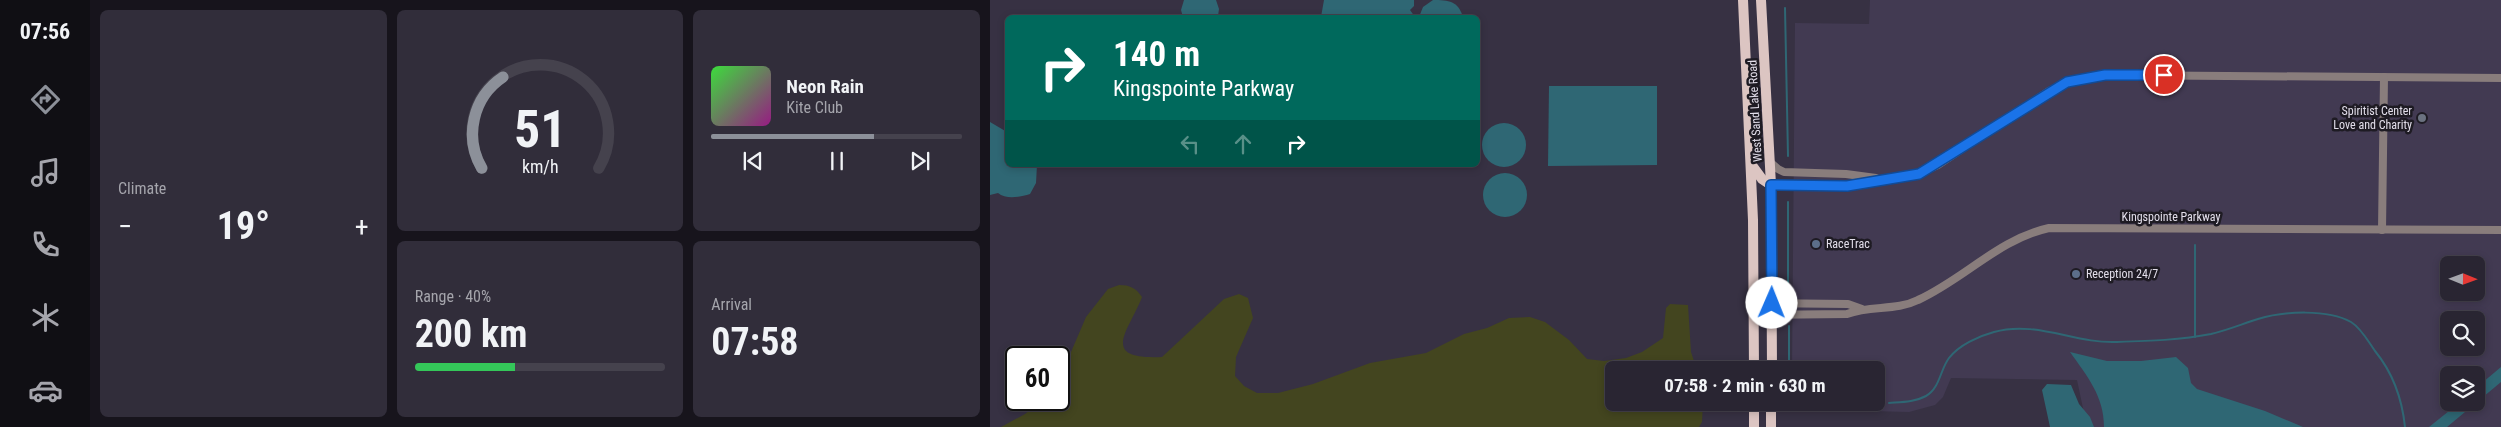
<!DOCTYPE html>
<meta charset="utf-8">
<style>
:root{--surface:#292532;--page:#312d3a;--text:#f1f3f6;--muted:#a5a5ac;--line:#45424d;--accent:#8c9099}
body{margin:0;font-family:"Roboto Condensed",sans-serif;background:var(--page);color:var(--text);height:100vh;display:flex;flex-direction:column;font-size:19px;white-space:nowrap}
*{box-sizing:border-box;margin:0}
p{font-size:16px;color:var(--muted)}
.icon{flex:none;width:28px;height:28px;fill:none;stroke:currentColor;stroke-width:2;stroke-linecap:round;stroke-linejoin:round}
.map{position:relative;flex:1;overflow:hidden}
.details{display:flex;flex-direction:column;gap:10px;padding:10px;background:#17141c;width:900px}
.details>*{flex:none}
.hud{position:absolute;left:15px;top:15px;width:475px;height:152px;border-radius:8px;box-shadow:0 2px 8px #0003,0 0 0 1px var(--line);background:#00695c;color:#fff;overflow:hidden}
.needle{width:32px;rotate:91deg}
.controls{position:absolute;left:1450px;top:256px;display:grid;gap:10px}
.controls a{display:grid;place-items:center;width:45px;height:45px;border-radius:8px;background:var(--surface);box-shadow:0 2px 8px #0003,0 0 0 1px var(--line);font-size:25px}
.speed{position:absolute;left:15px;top:346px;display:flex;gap:10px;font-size:25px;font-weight:700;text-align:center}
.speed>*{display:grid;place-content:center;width:65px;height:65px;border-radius:50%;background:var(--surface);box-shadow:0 2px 8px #0003,0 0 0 1px var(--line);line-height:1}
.speed .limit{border:2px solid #111;border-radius:8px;background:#fff;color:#111}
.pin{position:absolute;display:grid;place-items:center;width:42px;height:42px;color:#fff;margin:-21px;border:2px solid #fff;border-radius:50%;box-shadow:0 1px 5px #0007}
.me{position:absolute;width:55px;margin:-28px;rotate:1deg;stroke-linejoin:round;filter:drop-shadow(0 0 4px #0008)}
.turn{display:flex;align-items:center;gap:18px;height:105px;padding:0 25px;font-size:22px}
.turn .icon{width:65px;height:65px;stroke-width:2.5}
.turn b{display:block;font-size:35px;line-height:42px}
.lanes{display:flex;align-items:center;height:48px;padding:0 25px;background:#0003;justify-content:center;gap:25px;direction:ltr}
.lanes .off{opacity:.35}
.big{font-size:38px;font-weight:700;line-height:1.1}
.details .widget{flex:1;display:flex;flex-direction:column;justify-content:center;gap:8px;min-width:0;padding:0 18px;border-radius:8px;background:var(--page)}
.details .dial{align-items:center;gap:0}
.dial svg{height:130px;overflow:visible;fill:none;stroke:var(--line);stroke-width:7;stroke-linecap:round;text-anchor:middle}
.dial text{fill:var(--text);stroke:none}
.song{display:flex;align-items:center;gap:15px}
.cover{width:60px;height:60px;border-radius:8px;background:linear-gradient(135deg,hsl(120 70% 55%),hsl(310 70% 35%))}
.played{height:5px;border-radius:2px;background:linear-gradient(90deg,var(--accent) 65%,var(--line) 65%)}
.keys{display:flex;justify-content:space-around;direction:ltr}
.heat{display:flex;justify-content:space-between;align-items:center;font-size:28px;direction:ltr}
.charge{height:8px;border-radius:4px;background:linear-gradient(90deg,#34c759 40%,var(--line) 0)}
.details .tiles{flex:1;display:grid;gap:10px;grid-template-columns:repeat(3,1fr)}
.widget:first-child{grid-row:span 2}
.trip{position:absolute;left:615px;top:361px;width:280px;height:50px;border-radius:8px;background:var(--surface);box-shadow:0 2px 8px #0003,0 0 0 1px var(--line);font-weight:700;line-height:50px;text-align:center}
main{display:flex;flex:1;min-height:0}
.dock{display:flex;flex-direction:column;width:90px;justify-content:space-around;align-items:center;background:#100f14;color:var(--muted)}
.dock .icon{width:35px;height:35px}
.dock .current{color:var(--accent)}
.dock b{font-size:22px;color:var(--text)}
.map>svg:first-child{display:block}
</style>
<main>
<nav class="dock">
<b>07:56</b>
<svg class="icon current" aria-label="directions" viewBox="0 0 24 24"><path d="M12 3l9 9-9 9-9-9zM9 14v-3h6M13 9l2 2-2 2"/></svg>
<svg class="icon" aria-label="music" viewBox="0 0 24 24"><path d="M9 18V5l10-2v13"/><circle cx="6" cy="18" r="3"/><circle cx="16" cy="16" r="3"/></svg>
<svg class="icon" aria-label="phone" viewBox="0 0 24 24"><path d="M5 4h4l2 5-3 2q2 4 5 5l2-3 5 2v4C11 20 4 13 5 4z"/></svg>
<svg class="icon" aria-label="climate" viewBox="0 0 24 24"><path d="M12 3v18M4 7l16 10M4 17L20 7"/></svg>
<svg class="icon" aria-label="car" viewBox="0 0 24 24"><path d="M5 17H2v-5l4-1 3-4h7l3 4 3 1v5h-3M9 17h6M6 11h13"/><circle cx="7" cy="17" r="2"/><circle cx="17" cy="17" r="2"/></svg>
</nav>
<section class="details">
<div class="tiles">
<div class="widget"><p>Climate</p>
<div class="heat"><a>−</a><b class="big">19°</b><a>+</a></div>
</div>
<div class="widget dial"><svg viewBox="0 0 100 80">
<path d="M14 69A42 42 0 1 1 86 69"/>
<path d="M14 69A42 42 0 0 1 27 13" stroke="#8c9099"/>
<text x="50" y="56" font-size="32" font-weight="700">51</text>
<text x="50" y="72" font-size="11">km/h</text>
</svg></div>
<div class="widget">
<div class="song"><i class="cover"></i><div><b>Neon Rain</b><p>Kite Club</p></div></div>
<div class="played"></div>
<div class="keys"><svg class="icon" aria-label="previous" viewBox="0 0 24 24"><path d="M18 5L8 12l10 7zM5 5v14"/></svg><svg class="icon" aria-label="pause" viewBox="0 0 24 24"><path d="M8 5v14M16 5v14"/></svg><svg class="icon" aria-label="next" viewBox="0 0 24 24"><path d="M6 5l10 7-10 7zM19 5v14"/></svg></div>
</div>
<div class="widget"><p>Range · 40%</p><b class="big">200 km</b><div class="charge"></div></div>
<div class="widget"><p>Arrival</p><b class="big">07:58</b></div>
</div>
</section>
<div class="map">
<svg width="1511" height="427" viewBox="0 0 1511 427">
<rect width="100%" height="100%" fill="#373143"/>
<path fill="#423a52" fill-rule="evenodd" d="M880,0H1511V427H1097L1087,380L961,378L953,397L945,405L919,412L802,409V403L886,402V370H802L805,23L879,24ZM1459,265H1486V292H1459ZM1459,320H1486V348H1459ZM1459,375H1486V402H1459Z"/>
<path fill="#43451f" d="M129,285C140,285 146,288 152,297C139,331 108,360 172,357L234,299L249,294L258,298L263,318L246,357L245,376L254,386L267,393H288L323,384L380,363L436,353L474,334L497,328L519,318L540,317L555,322L579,340L597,359L614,361L636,358L652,352L673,338L676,308L680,304L698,305L701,352L707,370H624V402L713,403L712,422L709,427H11L35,414L53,400H69V380L96,317L118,289Z"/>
<g fill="#2f6774">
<polygon points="194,0 226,0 229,9 228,16 193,17 191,10"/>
<polygon points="334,0 424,0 424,6 420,10 425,17 331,17"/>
<path d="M443,0C459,0 468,1 473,17H429L433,7Z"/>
<polygon points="559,86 667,86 667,165 558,166"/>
<path d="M0,122L17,132L18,165H47L46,183L40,194C31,197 16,200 8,193L0,195Z"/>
<circle cx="514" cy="145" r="22"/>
<circle cx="515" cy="195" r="22"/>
<path d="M1080,352L1117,361H1151L1186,357L1198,368L1201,383L1207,389L1275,411L1313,427H1114C1114,396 1097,376 1080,352Z"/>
<polygon points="1511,367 1511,382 1457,427 1439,427 1469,403 1486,402 1486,388"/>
<polygon points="1057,384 1081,385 1089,404 1100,417 1104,427 1060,427 1052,390"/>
</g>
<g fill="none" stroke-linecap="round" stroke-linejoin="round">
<g stroke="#2f6774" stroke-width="2">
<polyline points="795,8 798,156"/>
<polyline points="798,202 798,287"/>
<polyline points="1205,337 1205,245"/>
<polyline points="799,370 799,326"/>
<path d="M899,403C911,402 925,402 936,396C950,388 950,370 959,358C969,345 989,336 1004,332C1046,320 1085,344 1127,342C1159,341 1191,340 1221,334C1238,330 1252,324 1268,319C1294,311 1338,309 1361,322C1371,328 1378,341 1385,351C1403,373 1412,398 1415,427"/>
</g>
<g stroke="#897d7c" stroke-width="8">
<polyline points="780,162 788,169 794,172 856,174 886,178"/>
<path d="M781,185C836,184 898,190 948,165L1059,91C1078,81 1094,77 1115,75L1511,78"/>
<polyline points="1392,230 1394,77"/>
<polyline points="765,303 858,304 872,309"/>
<path d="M765,315L857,314C881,305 906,311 928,300C974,279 1009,239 1059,228L1511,230"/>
</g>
<g stroke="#dcc5c2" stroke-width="10">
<polyline points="753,0 763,220 764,370"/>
<polyline points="771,0 781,185 782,370"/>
<polyline points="761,164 772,179 781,185"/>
<polyline points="764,427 764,402"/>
<polyline points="781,427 781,402"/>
</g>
</g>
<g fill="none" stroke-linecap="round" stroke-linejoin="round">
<defs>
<polyline id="route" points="782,303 781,185 857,186 929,174 1077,82 1115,75 1174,75"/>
</defs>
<use href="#route" stroke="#114b97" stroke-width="12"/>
<use href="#route" stroke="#1a73e8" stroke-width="9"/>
</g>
<circle fill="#6b7280" stroke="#1e1b23" stroke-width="2" cx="1432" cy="118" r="5"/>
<g fill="#5c6f8a" stroke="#1e1b23" stroke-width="2">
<circle cx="826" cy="244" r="5"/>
<circle cx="1086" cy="274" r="5"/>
</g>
<g text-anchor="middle" stroke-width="5" stroke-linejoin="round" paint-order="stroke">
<g font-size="12" fill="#e2deea" stroke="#1e1b23">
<text transform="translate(765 111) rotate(-93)" y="4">West Sand Lake Road</text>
<text x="1181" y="221">Kingspointe Parkway</text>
</g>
<g font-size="12" fill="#e2deea" stroke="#1e1b23" text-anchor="start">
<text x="1422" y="115" text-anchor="end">Spiritist Center<tspan x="1422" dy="14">Love and Charity</tspan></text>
<text x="836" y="248">RaceTrac</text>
<text x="1096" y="278">Reception 24/7</text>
</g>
</g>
</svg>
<div class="controls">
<a><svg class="needle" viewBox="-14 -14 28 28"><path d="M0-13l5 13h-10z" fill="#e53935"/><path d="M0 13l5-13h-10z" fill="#a5a5ac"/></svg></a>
<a><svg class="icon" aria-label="search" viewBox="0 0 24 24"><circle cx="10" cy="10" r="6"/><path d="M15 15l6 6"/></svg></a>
<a><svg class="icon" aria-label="layers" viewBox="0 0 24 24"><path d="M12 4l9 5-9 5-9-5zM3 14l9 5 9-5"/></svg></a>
</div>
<div class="speed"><div class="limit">60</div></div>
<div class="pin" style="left:1174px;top:75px;background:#d93025"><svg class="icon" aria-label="arrive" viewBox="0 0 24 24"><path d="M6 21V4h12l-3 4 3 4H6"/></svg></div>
<svg class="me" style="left:782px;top:303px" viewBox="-20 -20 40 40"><circle r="19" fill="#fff"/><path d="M0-13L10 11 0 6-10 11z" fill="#1a73e8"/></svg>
<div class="trip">07:58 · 2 min · 630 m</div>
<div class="hud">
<div class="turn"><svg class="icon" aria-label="right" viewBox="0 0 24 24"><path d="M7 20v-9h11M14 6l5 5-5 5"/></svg><div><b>140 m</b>Kingspointe Parkway</div></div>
<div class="lanes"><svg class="icon off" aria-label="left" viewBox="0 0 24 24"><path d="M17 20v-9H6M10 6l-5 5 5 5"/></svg><svg class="icon off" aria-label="ahead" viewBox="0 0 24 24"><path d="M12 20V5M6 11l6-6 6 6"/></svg><svg class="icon" aria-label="right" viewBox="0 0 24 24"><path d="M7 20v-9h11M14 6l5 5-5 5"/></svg></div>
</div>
</div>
</main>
